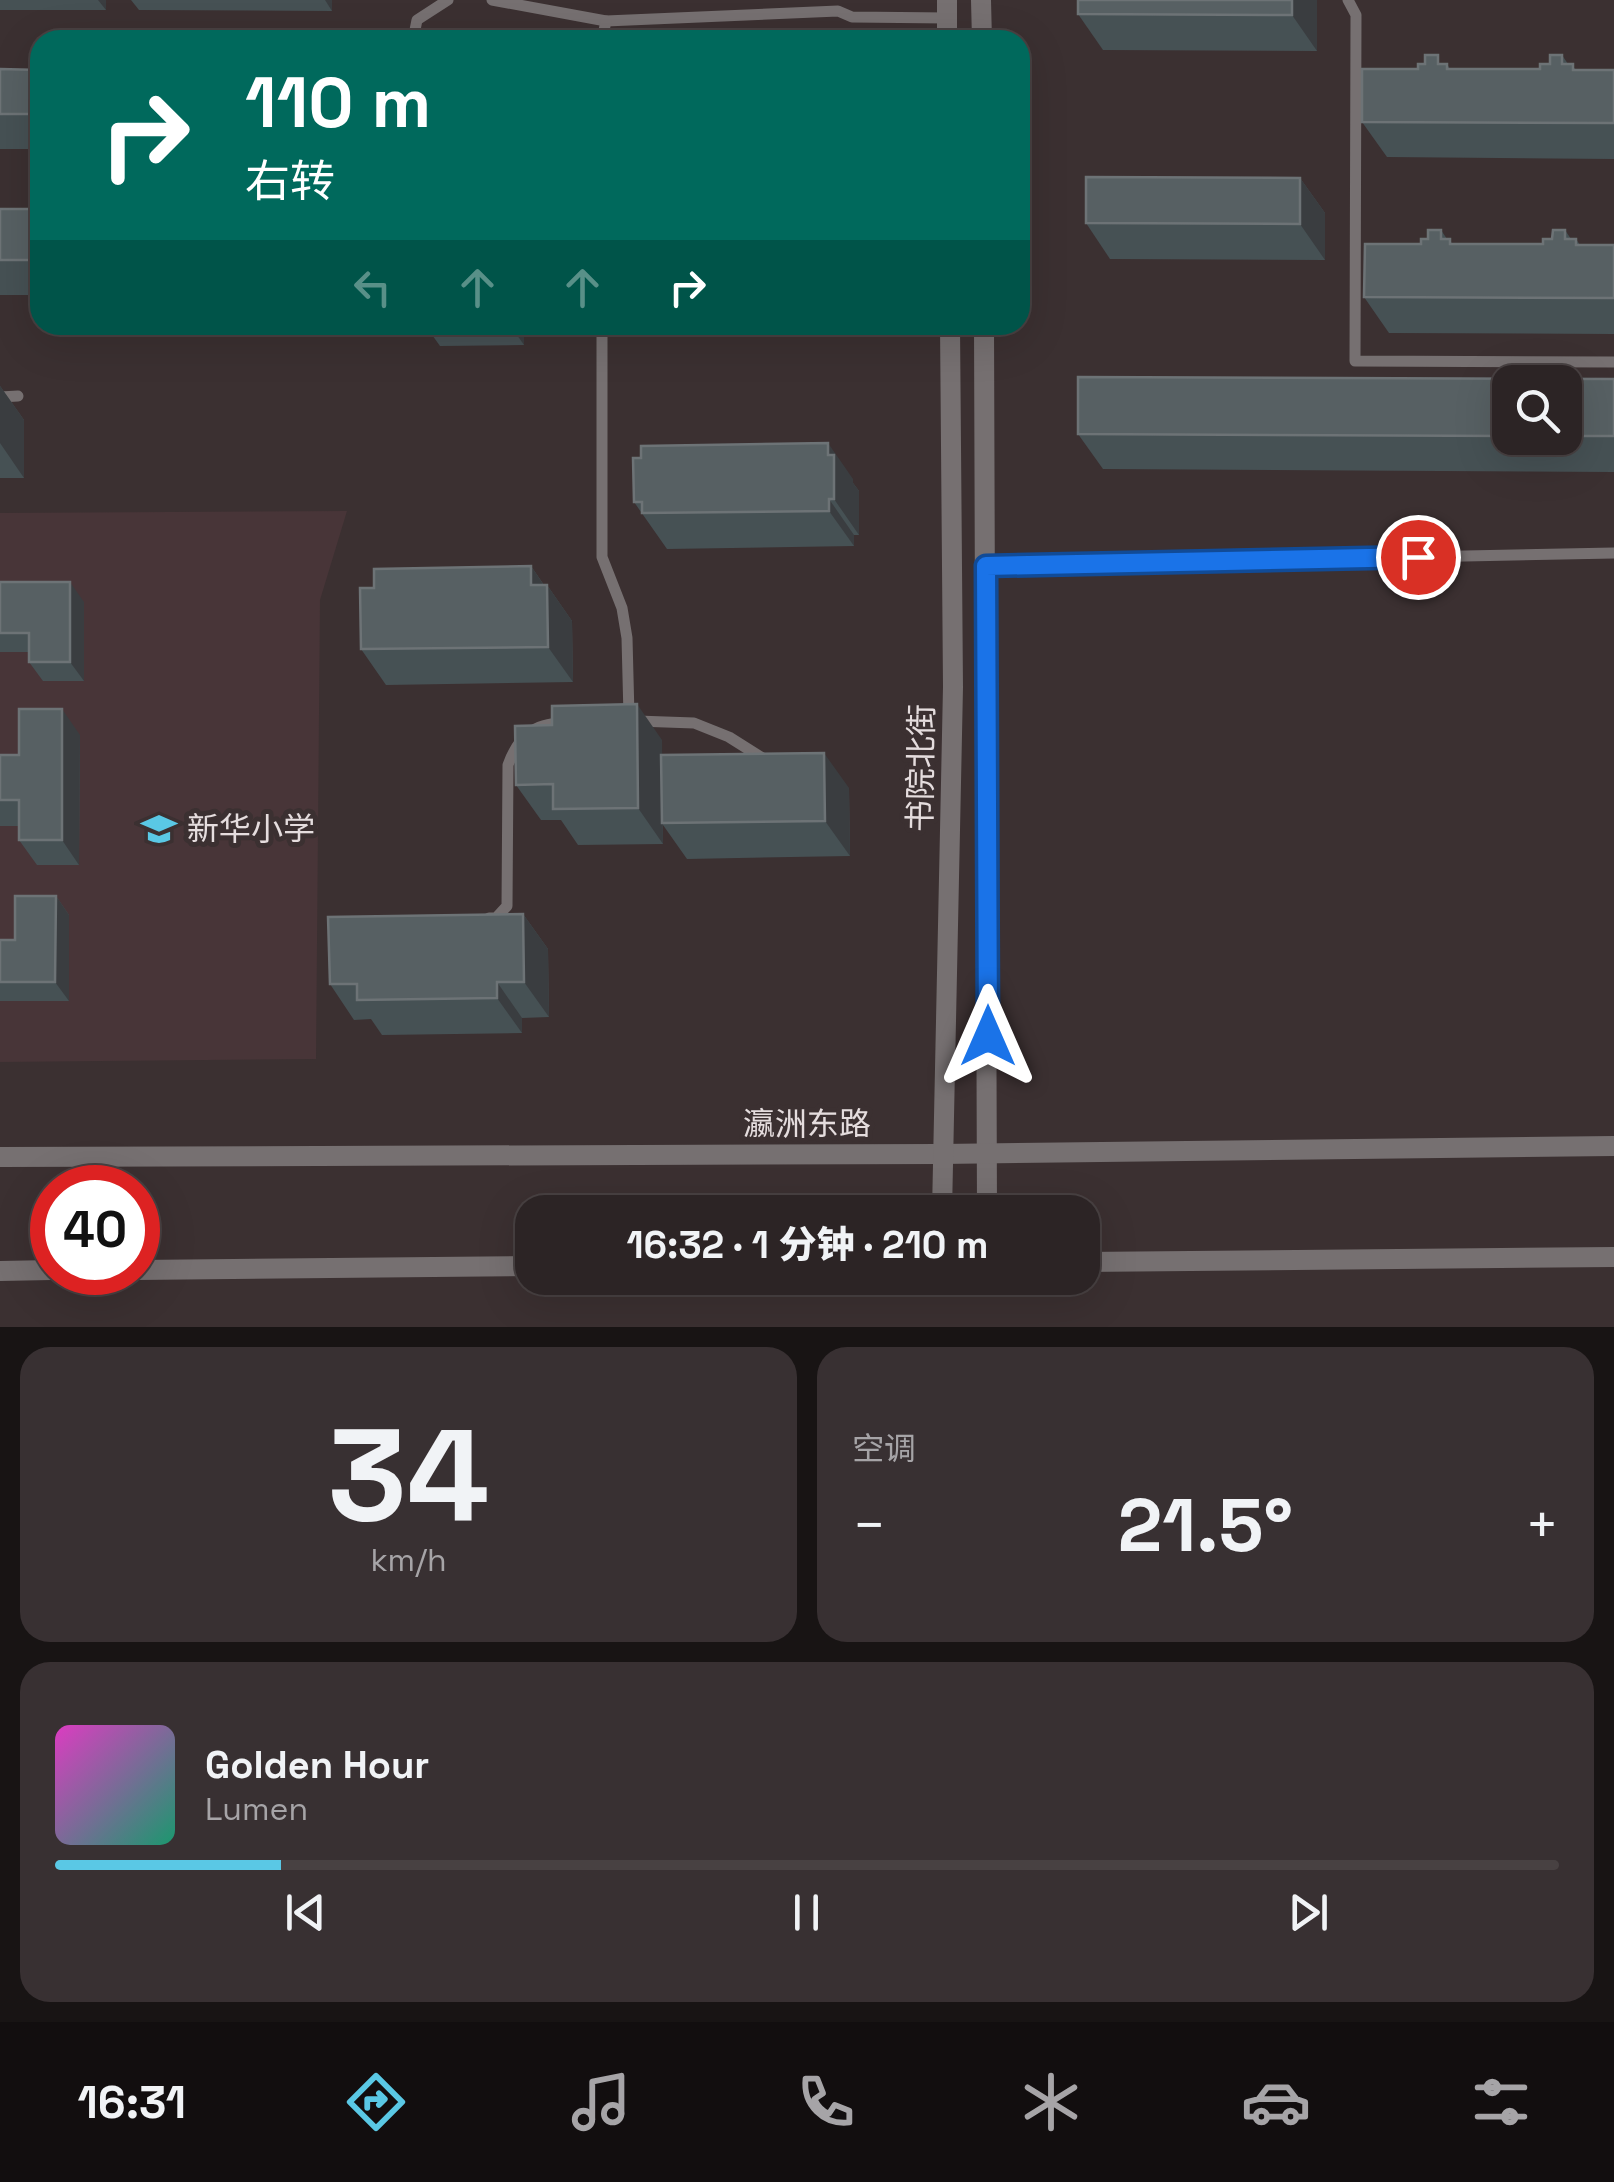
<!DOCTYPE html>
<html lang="zh">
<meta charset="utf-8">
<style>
:root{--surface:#2c2425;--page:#383032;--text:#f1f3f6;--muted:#a6a4a7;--line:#484142;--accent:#5ac8e5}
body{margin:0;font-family:"Space Grotesk","Noto Sans SC",sans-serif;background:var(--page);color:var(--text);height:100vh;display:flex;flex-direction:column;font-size:38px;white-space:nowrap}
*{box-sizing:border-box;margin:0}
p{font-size:32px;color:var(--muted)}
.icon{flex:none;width:55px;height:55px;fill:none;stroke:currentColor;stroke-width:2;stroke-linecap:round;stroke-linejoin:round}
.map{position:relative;height:1327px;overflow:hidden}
.details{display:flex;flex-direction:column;gap:20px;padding:20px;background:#181414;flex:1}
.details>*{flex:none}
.banner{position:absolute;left:30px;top:30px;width:1000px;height:305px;border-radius:30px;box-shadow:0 10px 40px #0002,0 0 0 2px var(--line);background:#00695c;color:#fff;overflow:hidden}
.fabs{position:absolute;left:1492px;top:365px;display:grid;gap:20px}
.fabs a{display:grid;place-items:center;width:90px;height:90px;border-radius:20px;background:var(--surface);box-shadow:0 10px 40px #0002,0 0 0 2px var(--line);font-size:50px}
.speed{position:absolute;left:30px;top:1165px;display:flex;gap:20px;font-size:50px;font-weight:700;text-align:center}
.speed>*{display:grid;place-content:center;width:130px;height:130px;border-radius:50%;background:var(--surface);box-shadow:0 10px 40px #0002,0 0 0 2px var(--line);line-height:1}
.speed .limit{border:15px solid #d22;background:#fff;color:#111}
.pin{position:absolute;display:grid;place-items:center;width:85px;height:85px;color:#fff;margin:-42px;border:5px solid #fff;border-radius:50%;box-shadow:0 2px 10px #0007}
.me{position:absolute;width:110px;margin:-55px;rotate:0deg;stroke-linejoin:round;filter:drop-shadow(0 0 8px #0008)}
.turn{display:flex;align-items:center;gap:35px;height:210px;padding:0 50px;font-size:45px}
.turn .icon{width:130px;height:130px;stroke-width:2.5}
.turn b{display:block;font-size:70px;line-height:85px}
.lanes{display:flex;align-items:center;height:95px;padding:0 50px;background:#0003;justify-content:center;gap:50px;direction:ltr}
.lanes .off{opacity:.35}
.big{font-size:75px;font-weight:800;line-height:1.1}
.details .tile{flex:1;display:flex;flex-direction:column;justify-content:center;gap:15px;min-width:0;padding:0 35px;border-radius:30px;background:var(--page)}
.details .dial{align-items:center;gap:0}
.dial b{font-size:130px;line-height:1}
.song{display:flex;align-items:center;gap:30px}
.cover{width:120px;height:120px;border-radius:15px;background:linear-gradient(135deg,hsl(310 70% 55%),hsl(160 70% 35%))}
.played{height:10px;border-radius:5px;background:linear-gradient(90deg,var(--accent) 15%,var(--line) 15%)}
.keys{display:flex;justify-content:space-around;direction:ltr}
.heat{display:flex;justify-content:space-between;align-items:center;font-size:55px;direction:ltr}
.details .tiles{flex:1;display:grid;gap:20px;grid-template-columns:1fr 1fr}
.tile:last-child{grid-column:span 2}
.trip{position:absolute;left:515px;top:1195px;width:585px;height:100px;border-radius:30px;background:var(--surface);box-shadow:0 10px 40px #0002,0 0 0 2px var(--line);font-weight:800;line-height:100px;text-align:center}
.menu{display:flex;height:160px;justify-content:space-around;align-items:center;background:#120e0f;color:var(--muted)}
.menu .icon{width:70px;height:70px}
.menu .selected{color:var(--accent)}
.menu b{font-size:45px;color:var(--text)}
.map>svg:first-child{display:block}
</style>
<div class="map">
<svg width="1614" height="1327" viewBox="0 0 1614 1327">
<rect width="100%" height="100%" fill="#3b3031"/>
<polygon fill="#483538" points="347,511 320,600 316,1059 0,1062 0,513"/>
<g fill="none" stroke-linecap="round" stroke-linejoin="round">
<g stroke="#767071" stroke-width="11">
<polyline points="492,0 606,21 838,11 852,17 947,18"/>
<polyline points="1348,0 1356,15 1355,361 1614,362"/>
<polyline points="413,40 417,20 448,0"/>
<polyline points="602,40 606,21"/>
<polyline points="602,325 602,557 622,608 627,638 629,716"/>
<polyline points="0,397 18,396"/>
<polyline points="986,566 1614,553"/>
<polyline points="637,721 694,723 729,737 764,759"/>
<path d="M489,918H496L507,906L508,765C518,737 534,723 563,723"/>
</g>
<g stroke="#767071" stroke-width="20">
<polyline points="947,0 947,40"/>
<polyline points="981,0 982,40"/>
<polyline points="984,325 987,1212"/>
<polyline points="0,1157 941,1154 1614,1146"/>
<polyline points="942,1212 953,687 950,325"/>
<polyline points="1082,1262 1614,1257"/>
<polyline points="138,1270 532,1266"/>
<polyline points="0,1271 52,1270"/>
</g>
</g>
<g fill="#465154" fill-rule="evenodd">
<rect x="0" y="0" width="106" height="10"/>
<polygon points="131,0 332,0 332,11 139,10"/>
<polygon points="1317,0 1317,51 1103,50 1078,14"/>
<polygon points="1562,55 1568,64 1577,70 1614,70 1614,159 1387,157 1362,122 1444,64 1447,64 1450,69 1540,69"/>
<polygon points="0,69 40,70 40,149 0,149"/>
<polygon points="1300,178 1325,213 1325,260 1110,259 1086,223"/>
<rect x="0" y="209" width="40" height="86"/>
<polygon points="1441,230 1447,239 1453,244 1543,244 1565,230 1571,239 1576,239 1580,245 1614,245 1614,334 1389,333 1364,297 1421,244"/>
<polygon points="425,325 524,325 524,345 440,346"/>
<path d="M1078,377L1614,379V472L1103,469L1078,434ZM1510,382H1565V438H1510Z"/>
<polygon points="0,386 24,420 24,478 0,478"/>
<polygon points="853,479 853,483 859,491 859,535 854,535 854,546 667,549 634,502"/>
<polygon points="531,566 544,585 547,585 572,621 573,682 386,685 361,649 374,588"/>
<polygon points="0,582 84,602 84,681 43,681 29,662 29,652 0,652"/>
<polygon points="80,735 79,865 37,865 19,840 19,826 0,826 0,755 19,755"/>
<polygon points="662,740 662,755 849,788 850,856 687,859 663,825 663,844 578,845 561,820 541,820 516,785"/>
<polygon points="56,896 69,915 69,1001 0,1001 0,940 15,940"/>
<polygon points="523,914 548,949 549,1017 522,1018 522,1033 382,1035 371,1019 354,1020 330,984"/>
</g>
<g fill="#3a3d40">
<polygon points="98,0 106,0 106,10"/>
<polygon points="325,0 332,0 332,11"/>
<polygon points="1292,0 1317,0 1317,51 1292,15"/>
<polygon points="1300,178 1325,213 1325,260 1300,224"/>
<polygon points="510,325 524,325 524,345"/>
<polygon points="0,386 24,420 24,478 0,443"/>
<polygon points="828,443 853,479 853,483 859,491 859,535 834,499 828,455"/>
<polygon points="829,499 854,535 854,546 829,511"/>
<polygon points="531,566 547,590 547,585 572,621 573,682 548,647 531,585"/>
<polygon points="70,582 84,602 84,681 70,662"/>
<polygon points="637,704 662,740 663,844 638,808"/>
<polygon points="62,709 80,735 79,865 62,840"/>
<polygon points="824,753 849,788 850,856 825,821"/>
<polygon points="56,896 69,915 69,1001 55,982"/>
<polygon points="523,914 548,949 549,1017 524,982"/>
<polygon points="497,982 522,1018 522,1033 497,998"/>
</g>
<g fill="#576063" stroke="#6d7376" stroke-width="2.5">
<polygon points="1078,0 1292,0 1292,15 1078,14"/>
<polygon points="1425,55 1438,55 1438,64 1447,64 1447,69 1540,69 1540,64 1550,64 1550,55 1562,55 1562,64 1573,64 1573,70 1614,70 1614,123 1362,122 1362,69 1418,69 1418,64 1425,64"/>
<polygon points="0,69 40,70 40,114 0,114"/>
<polygon points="1086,177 1300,178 1300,224 1086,223"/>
<rect x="0" y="209" width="40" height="51"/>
<polygon points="1428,230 1441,230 1441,239 1450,239 1450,244 1543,244 1543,239 1552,239 1553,230 1565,230 1565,239 1576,239 1576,245 1614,245 1614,298 1364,297 1365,244 1421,244 1421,239 1428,239"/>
<polygon points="1078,377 1614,379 1614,436 1565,436 1565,382 1510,382 1510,436 1078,434"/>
<polygon points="828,443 828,455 834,455 834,499 829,499 829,511 642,513 642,502 634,502 633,458 641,458 641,446"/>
<polygon points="531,566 531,585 547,585 548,647 361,649 360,588 374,588 374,569"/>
<polygon points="0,582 70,582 70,662 29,662 29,633 0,633"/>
<polygon points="637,704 638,808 553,809 553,784 516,785 515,726 552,725 552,706"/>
<polygon points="19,709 62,709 62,840 19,840 19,800 0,800 0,755 19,755"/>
<polygon points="824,753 825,821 662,823 661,755"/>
<polygon points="15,896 56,896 55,982 0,982 0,940 15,940"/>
<polygon points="523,914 524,982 497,982 497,998 357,1000 357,984 330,984 328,917"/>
</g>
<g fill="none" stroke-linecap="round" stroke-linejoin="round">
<defs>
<polyline id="route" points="988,1036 986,566 1418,557"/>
</defs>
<use href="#route" stroke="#114b97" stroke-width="25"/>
<use href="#route" stroke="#1a73e8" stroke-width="18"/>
</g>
<defs>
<symbol id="school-bare" viewBox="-9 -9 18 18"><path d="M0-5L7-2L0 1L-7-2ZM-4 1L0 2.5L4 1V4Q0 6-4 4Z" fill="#5ac8e5" stroke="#3b3031" stroke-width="2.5" paint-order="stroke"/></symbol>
</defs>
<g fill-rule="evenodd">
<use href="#school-bare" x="134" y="804" width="50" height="50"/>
</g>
<g text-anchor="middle" stroke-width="10" stroke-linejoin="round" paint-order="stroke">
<g font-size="32" fill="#e5ddde" stroke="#3b3031">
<text transform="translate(921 768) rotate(-89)" y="11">书院北街</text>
<text x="807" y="1135">瀛洲东路</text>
</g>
<g font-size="32" fill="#e5ddde" stroke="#3b3031" text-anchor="start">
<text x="187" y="840">新华小学</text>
</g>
</g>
</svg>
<div class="fabs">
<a><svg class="icon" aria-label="search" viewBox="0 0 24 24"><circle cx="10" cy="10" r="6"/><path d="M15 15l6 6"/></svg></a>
</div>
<div class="speed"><div class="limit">40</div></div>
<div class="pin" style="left:1418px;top:557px;background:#d93025"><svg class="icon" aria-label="arrive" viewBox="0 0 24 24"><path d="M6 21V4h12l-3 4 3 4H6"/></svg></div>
<svg class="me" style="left:988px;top:1036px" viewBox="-20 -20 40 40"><path d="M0-17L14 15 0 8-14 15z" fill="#1a73e8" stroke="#fff" stroke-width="4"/></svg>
<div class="trip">16:32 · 1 分钟 · 210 m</div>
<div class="banner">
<div class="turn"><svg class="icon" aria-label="right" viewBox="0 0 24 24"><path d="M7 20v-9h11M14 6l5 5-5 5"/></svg><div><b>110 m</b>右转</div></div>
<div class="lanes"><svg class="icon off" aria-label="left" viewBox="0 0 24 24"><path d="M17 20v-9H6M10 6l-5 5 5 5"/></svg><svg class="icon off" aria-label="ahead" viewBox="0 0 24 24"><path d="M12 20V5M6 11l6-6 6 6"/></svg><svg class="icon off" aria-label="ahead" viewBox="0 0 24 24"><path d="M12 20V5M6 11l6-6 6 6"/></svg><svg class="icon" aria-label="right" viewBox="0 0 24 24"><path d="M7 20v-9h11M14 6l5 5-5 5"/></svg></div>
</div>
</div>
<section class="details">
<div class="tiles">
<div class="tile dial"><b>34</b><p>km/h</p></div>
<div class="tile"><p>空调</p>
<div class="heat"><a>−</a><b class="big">21.5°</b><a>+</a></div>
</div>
<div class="tile">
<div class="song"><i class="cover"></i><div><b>Golden Hour</b><p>Lumen</p></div></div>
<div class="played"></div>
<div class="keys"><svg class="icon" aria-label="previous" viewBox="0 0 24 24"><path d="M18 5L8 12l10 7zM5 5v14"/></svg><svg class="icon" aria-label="pause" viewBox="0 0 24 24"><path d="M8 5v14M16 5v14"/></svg><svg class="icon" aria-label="next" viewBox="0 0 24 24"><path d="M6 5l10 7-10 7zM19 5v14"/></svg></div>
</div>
</div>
</section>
<nav class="menu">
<b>16:31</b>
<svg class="icon selected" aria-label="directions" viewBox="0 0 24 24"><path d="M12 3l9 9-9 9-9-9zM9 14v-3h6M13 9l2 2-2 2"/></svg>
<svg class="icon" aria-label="music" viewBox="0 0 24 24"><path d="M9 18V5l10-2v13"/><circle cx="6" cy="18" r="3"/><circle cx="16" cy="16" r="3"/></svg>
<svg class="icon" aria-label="phone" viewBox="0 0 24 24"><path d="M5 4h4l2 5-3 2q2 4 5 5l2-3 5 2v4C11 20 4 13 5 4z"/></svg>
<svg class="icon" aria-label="climate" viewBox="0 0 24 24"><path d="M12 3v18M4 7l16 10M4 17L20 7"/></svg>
<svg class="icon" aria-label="car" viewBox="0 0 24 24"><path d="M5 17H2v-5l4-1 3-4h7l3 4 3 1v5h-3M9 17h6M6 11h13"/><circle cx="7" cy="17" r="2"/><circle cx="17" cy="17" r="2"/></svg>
<svg class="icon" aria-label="filters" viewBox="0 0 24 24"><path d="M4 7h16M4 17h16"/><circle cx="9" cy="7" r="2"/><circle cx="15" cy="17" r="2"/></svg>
</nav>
